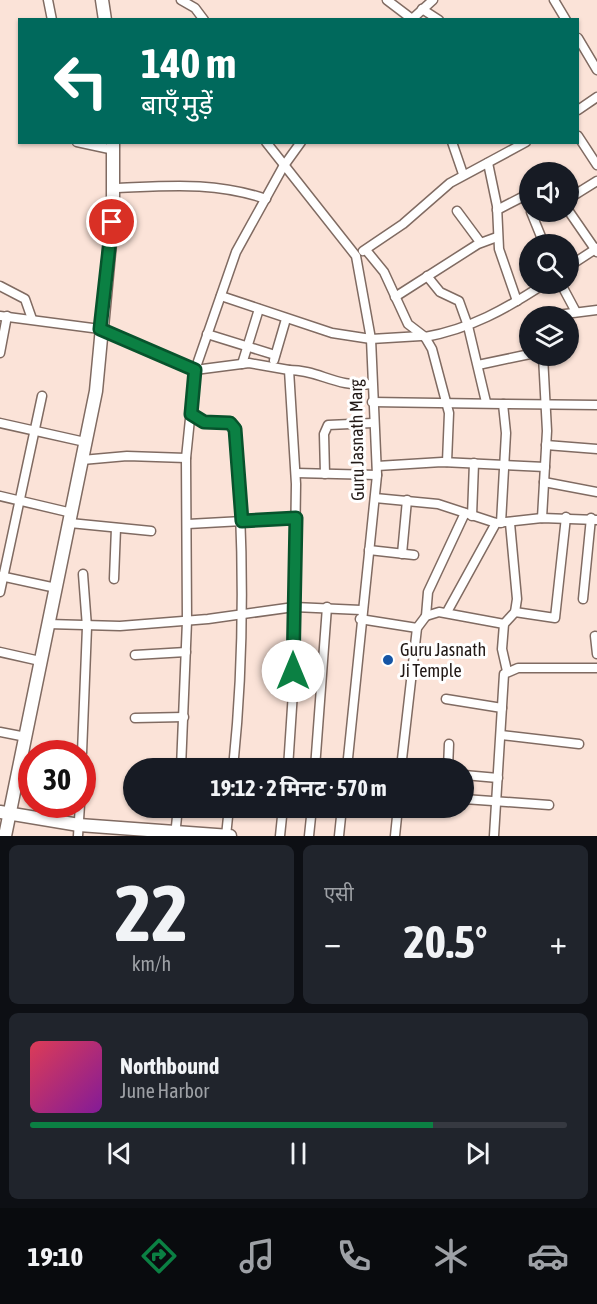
<!DOCTYPE html>
<html lang="hi">
<meta charset="utf-8">
<style>
:root{--surface:#171b24;--page:#20242c;--text:#f1f3f6;--muted:#9ea1a6;--line:#363941;--accent:#0b8043}
body{margin:0;font-family:"Asap Condensed","Noto Sans Devanagari",sans-serif;background:var(--page);color:var(--text);height:100vh;display:flex;flex-direction:column;font-size:22px;white-space:nowrap}
*{box-sizing:border-box;margin:0}
p{font-size:20px;color:var(--muted)}
.icon{flex:none;width:33px;height:33px;fill:none;stroke:currentColor;stroke-width:2;stroke-linecap:round;stroke-linejoin:round}
.map{position:relative;height:836px;overflow:hidden}
.side{display:flex;flex-direction:column;gap:9px;padding:9px;background:#0d0f14;flex:1}
.side>*{flex:none}
.hud{position:absolute;left:18px;top:18px;width:561px;height:126px;border-radius:0px;box-shadow:0 2px 4px #0004;background:#00695c;color:#fff;overflow:hidden}
.tools{position:absolute;left:519px;top:162px;display:grid;gap:12px}
.tools a{display:grid;place-items:center;width:60px;height:60px;border-radius:50%;background:var(--surface);box-shadow:0 2px 4px #0004;font-size:30px}
.speed{position:absolute;left:18px;top:740px;display:flex;gap:12px;font-size:30px;font-weight:700;text-align:center}
.speed>*{display:grid;place-content:center;width:78px;height:78px;border-radius:50%;background:var(--surface);box-shadow:0 2px 4px #0004;line-height:1}
.speed .limit{border:9px solid #d22;background:#fff;color:#111}
.pin{position:absolute;display:grid;place-items:center;width:51px;height:51px;color:#fff;margin:-26px;border:3px solid #fff;border-radius:50%;box-shadow:0 2px 6px #0007}
.me{position:absolute;width:66px;margin:-33px;rotate:0deg;stroke-linejoin:round;filter:drop-shadow(0 0 4px #0008)}
.turn{display:flex;align-items:center;gap:21px;height:126px;padding:0 24px;font-size:27px}
.turn .icon{width:78px;height:78px;stroke-width:2.5}
.turn b{display:block;font-size:42px;line-height:51px}
.big{font-size:45px;font-weight:700;line-height:1.1}
.side .widget{flex:1;display:flex;flex-direction:column;justify-content:center;gap:9px;min-width:0;padding:0 21px;border-radius:9px;background:var(--page)}
.side .dial{align-items:center;gap:0}
.dial b{font-size:78px;line-height:1}
.song{display:flex;align-items:center;gap:18px}
.cover{width:72px;height:72px;border-radius:9px;background:linear-gradient(135deg,hsl(350 70% 55%),hsl(290 70% 35%))}
.played{height:6px;border-radius:3px;background:linear-gradient(90deg,var(--accent) 75%,var(--line) 75%)}
.keys{display:flex;justify-content:space-around;direction:ltr}
.heat{display:flex;justify-content:space-between;align-items:center;font-size:33px;direction:ltr}
.side .tiles{flex:1;display:grid;gap:9px;grid-template-columns:1fr 1fr}
.widget:last-child{grid-column:span 2}
.trip{position:absolute;left:123px;top:758px;width:351px;height:60px;border-radius:30px;background:var(--surface);box-shadow:0 2px 4px #0004;font-weight:700;line-height:60px;text-align:center}
.tabs{display:flex;height:96px;justify-content:space-around;align-items:center;background:#090b0e;color:var(--muted)}
.tabs .icon{width:42px;height:42px}
.tabs .on{color:var(--accent)}
.tabs b{font-size:27px;color:var(--text)}
.map>svg:first-child{display:block}
</style>
<div class="map">
<svg width="597" height="836" viewBox="0 0 597 836">
<rect width="100%" height="100%" fill="#fbe3d8"/>
<g fill="none" stroke-linecap="round" stroke-linejoin="round">
<defs>
<g id="street">
<polyline points="48,0 52,20"/>
<polyline points="181,0 195,8 204,20"/>
<polyline points="387,0 412,19"/>
<polyline points="554,0 566,20"/>
<polyline points="422,9 439,20"/>
<polyline points="411,20 433,0"/>
<polyline points="578,38 597,70"/>
<polyline points="578,110 597,97"/>
<polyline points="578,136 597,165"/>
<polyline points="77,142 114,150"/>
<polyline points="266,142 356,256 371,339 377,475 347,768"/>
<polyline points="452,142 463,174"/>
<polyline points="488,163 497,206 499,249 517,301"/>
<path d="M114,188C167,186 214,181 266,199"/>
<polyline points="568,199 597,181"/>
<polyline points="497,210 530,193"/>
<polyline points="568,210 597,252"/>
<polyline points="457,211 480,242"/>
<polyline points="531,212 544,244"/>
<polyline points="366,250 384,272 408,324 425,337 432,349 449,413 447,462"/>
<polyline points="363,251 403,224 450,183 526,142"/>
<polyline points="568,267 597,248"/>
<polyline points="427,276 440,292 459,301 468,326 486,402"/>
<polyline points="561,284 576,312"/>
<polyline points="0,286 25,299 32,319"/>
<polyline points="221,296 332,333 371,339 421,336"/>
<polyline points="395,297 478,244 497,237"/>
<polyline points="0,316 100,329 195,370 249,363 289,370 296,484 293,692 288,768"/>
<polyline points="549,316 597,310"/>
<polyline points="207,334 275,355"/>
<path d="M425,337C470,329 506,309 544,284"/>
<polyline points="0,353 7,316"/>
<polyline points="274,360 286,319"/>
<polyline points="242,364 259,309"/>
<polyline points="478,365 530,354"/>
<path d="M289,370C320,370 335,388 372,384"/>
<polyline points="372,402 503,404 506,433 501,523"/>
<polyline points="503,404 597,405"/>
<path d="M191,414L204,422L230,423L235,429C244,542 245,655 233,768"/>
<polyline points="0,423 85,442"/>
<polyline points="546,445 597,449"/>
<polyline points="82,460 127,456 186,458"/>
<polyline points="377,466 442,462 545,467"/>
<polyline points="296,473 377,475"/>
<polyline points="325,474 324,434 328,425 373,423"/>
<polyline points="544,482 597,492"/>
<polyline points="0,496 72,513"/>
<polyline points="375,498 438,504 496,523 542,518 597,520"/>
<polyline points="472,516 474,463"/>
<polyline points="542,518 547,431 543,356"/>
<polyline points="70,523 151,531"/>
<polyline points="188,524 296,518"/>
<polyline points="369,550 414,555"/>
<polyline points="402,554 407,500"/>
<polyline points="0,576 56,588"/>
<polyline points="114,579 116,528"/>
<polyline points="0,592 42,396"/>
<polyline points="583,599 591,518"/>
<polyline points="447,612 496,523"/>
<polyline points="515,612 555,618 566,517"/>
<polyline points="426,616 428,592 465,513"/>
<polyline points="360,619 417,628"/>
<polyline points="48,624 120,626 208,619 294,607 361,610"/>
<polyline points="595,636 597,654"/>
<polyline points="0,652 40,661"/>
<polyline points="135,655 186,652"/>
<polyline points="507,671 502,649 504,624 515,612 517,599 510,523"/>
<polyline points="446,699 502,708"/>
<polyline points="135,718 184,717"/>
<polyline points="0,732 26,737"/>
<polyline points="501,735 579,744"/>
<polyline points="82,753 87,627 83,574"/>
<polyline points="181,768 187,621 186,458 195,370 236,252 283,167 301,142"/>
<polyline points="315,768 327,607"/>
<polyline points="401,768 417,628 426,616 439,612 504,624"/>
<polyline points="448,768 449,744"/>
<polyline points="464,775 498,778"/>
<polyline points="464,799 549,805"/>
<polyline points="78,836 80,804"/>
<polyline points="175,836 178,807"/>
<polyline points="226,836 229,807"/>
<polyline points="280,836 283,807"/>
<polyline points="309,836 312,807"/>
<polyline points="339,836 342,807"/>
<polyline points="395,836 398,807"/>
<polyline points="494,836 504,674 518,668 597,668"/>
</g>
<g id="secondary">
<polyline points="102,0 105,20"/>
<polyline points="0,812 79,825 230,836"/>
<polyline points="5,836 96,391 113,211 113,142"/>
</g>
</defs>
<use href="#street" stroke="#806b62" stroke-width="11"/>
<use href="#secondary" stroke="#806b62" stroke-width="15"/>
<use href="#street" stroke="#fff" stroke-width="8"/>
<use href="#secondary" stroke="#fff" stroke-width="12"/>
</g>
<g fill="none" stroke-linecap="round" stroke-linejoin="round">
<defs>
<polyline id="route" points="112,222 100,329 195,370 191,414 204,422 230,423 235,429 242,521 296,518 293,671"/>
</defs>
<use href="#route" stroke="#07532c" stroke-width="15"/>
<use href="#route" stroke="#0b8043" stroke-width="10"/>
</g>
<circle fill="#1555a5" stroke="#fff" stroke-width="2" cx="388" cy="660" r="6"/>
<g text-anchor="middle" stroke-width="6" stroke-linejoin="round" paint-order="stroke">
<g font-size="18" fill="#221916" stroke="#fff">
<text transform="translate(357 440) rotate(-91)" y="6">Guru Jasnath Marg</text>
</g>
<g font-size="18" fill="#221916" stroke="#fff" text-anchor="start">
<text x="400" y="656">Guru Jasnath<tspan x="400" dy="21">Ji Temple</tspan></text>
</g>
</g>
</svg>
<div class="tools">
<a><svg class="icon" aria-label="sound" viewBox="0 0 24 24"><path d="M4 9h4l5-4v14l-5-4H4zM17 9q2 3 0 6"/></svg></a>
<a><svg class="icon" aria-label="search" viewBox="0 0 24 24"><circle cx="10" cy="10" r="6"/><path d="M15 15l6 6"/></svg></a>
<a><svg class="icon" aria-label="layers" viewBox="0 0 24 24"><path d="M12 4l9 5-9 5-9-5zM3 14l9 5 9-5"/></svg></a>
</div>
<div class="speed"><div class="limit">30</div></div>
<div class="pin" style="left:112px;top:222px;background:#d93025"><svg class="icon" aria-label="arrive" viewBox="0 0 24 24"><path d="M6 21V4h12l-3 4 3 4H6"/></svg></div>
<svg class="me" style="left:293px;top:671px" viewBox="-20 -20 40 40"><circle r="19" fill="#fff"/><path d="M0-13L10 11 0 6-10 11z" fill="#0b8043"/></svg>
<div class="trip">19:12 · 2 मिनट · 570 m</div>
<div class="hud">
<div class="turn"><svg class="icon" aria-label="left" viewBox="0 0 24 24"><path d="M17 20v-9H6M10 6l-5 5 5 5"/></svg><div><b>140 m</b>बाएँ मुड़ें</div></div>
</div>
</div>
<section class="side">
<div class="tiles">
<div class="widget dial"><b>22</b><p>km/h</p></div>
<div class="widget"><p>एसी</p>
<div class="heat"><a>−</a><b class="big">20.5°</b><a>+</a></div>
</div>
<div class="widget">
<div class="song"><i class="cover"></i><div><b>Northbound</b><p>June Harbor</p></div></div>
<div class="played"></div>
<div class="keys"><svg class="icon" aria-label="previous" viewBox="0 0 24 24"><path d="M18 5L8 12l10 7zM5 5v14"/></svg><svg class="icon" aria-label="pause" viewBox="0 0 24 24"><path d="M8 5v14M16 5v14"/></svg><svg class="icon" aria-label="next" viewBox="0 0 24 24"><path d="M6 5l10 7-10 7zM19 5v14"/></svg></div>
</div>
</div>
</section>
<nav class="tabs">
<b>19:10</b>
<svg class="icon on" aria-label="directions" viewBox="0 0 24 24"><path d="M12 3l9 9-9 9-9-9zM9 14v-3h6M13 9l2 2-2 2"/></svg>
<svg class="icon" aria-label="music" viewBox="0 0 24 24"><path d="M9 18V5l10-2v13"/><circle cx="6" cy="18" r="3"/><circle cx="16" cy="16" r="3"/></svg>
<svg class="icon" aria-label="phone" viewBox="0 0 24 24"><path d="M5 4h4l2 5-3 2q2 4 5 5l2-3 5 2v4C11 20 4 13 5 4z"/></svg>
<svg class="icon" aria-label="climate" viewBox="0 0 24 24"><path d="M12 3v18M4 7l16 10M4 17L20 7"/></svg>
<svg class="icon" aria-label="car" viewBox="0 0 24 24"><path d="M5 17H2v-5l4-1 3-4h7l3 4 3 1v5h-3M9 17h6M6 11h13"/><circle cx="7" cy="17" r="2"/><circle cx="17" cy="17" r="2"/></svg>
</nav>
